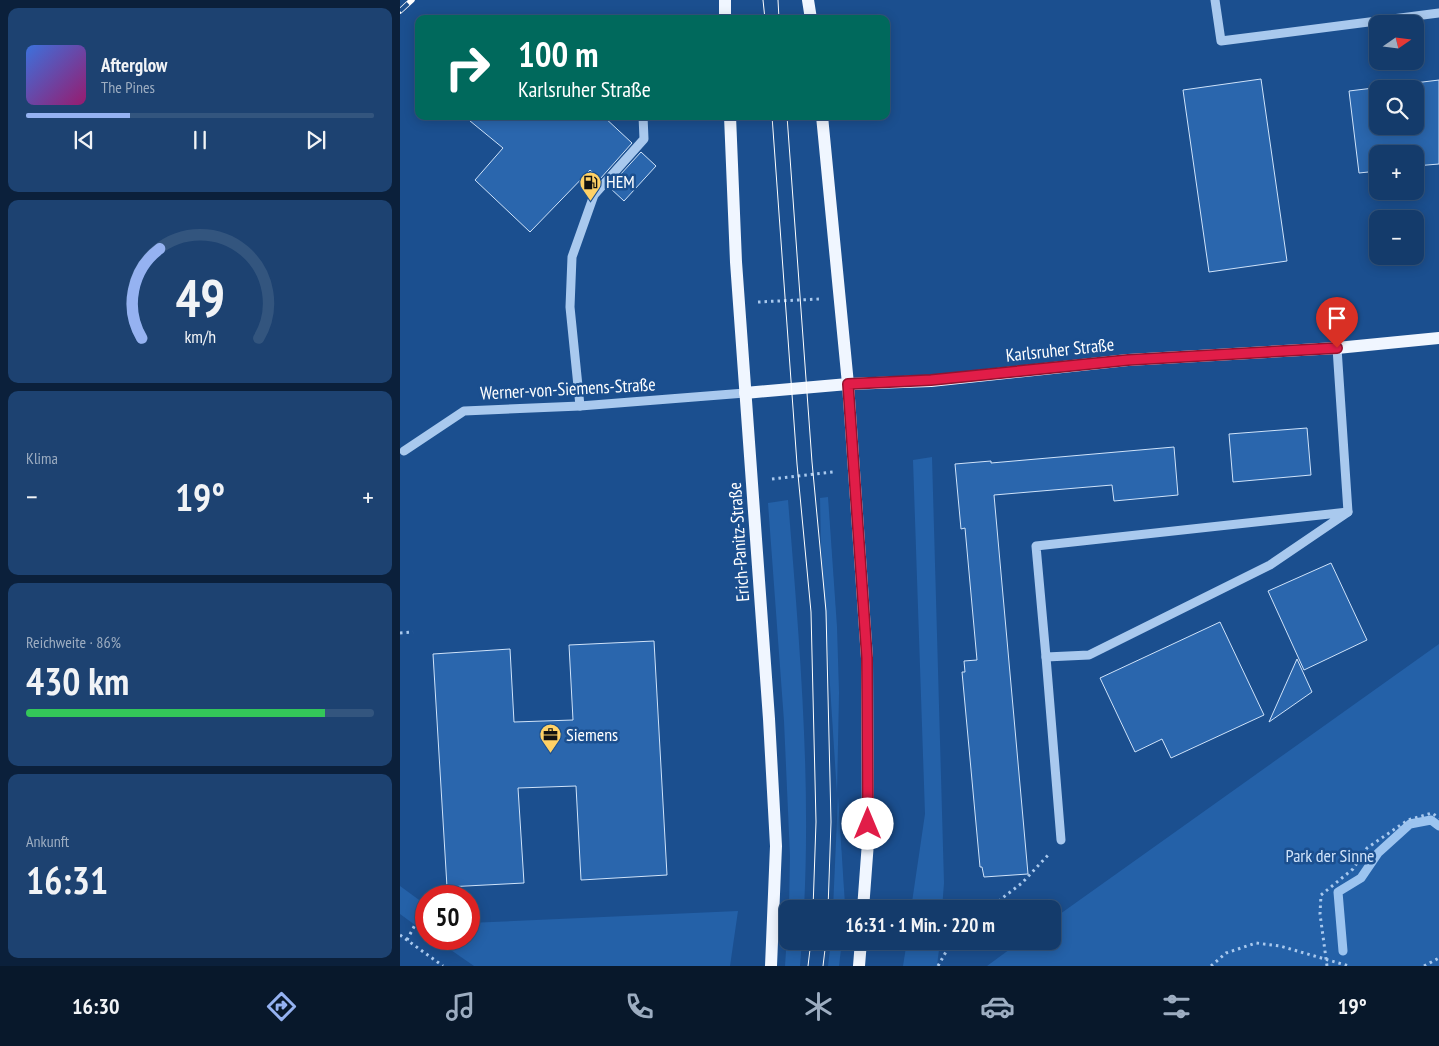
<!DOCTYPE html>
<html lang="de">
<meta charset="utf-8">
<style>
:root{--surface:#143b6b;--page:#1d4271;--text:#f1f3f6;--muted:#9dadc1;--line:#33557e;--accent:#95b2f1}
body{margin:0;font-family:"PT Sans Narrow",sans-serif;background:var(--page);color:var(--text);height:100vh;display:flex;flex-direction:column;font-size:19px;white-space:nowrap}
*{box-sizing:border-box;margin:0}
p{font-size:16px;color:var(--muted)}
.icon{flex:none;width:28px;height:28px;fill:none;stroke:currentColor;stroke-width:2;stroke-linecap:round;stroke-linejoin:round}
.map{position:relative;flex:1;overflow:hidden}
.panel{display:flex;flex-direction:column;gap:8px;padding:8px;background:#0b203b;width:400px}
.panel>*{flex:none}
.hud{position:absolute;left:15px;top:15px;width:475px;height:105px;border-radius:10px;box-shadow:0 2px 12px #0003,0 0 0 1px var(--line);background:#00695c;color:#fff;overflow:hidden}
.needle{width:32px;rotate:76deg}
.fabs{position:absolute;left:969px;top:15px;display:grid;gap:10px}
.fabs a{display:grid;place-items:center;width:55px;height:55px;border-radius:10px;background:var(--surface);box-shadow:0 2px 12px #0003,0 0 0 1px var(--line);font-size:25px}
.speed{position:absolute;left:15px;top:885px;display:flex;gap:10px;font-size:25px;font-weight:700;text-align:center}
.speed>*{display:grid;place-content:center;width:65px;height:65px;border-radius:50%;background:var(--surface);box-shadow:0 2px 12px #0003,0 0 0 1px var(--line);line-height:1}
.speed .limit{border:8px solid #d22;background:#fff;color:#111}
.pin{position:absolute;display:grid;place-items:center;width:42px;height:42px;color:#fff;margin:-51px -21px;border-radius:50% 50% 50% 0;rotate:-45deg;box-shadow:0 0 5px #0007}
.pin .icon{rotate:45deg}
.me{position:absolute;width:55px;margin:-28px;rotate:0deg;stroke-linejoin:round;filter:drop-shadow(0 0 4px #0008)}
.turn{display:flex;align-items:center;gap:18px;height:105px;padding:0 20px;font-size:22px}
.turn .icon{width:65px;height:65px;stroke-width:2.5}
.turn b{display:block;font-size:35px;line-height:42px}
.big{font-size:38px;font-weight:800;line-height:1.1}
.panel .widget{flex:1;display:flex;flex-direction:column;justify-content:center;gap:8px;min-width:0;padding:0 18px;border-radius:10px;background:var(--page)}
.panel .dial{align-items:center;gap:0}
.dial svg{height:130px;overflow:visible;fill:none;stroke:var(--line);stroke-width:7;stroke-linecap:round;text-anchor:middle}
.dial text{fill:var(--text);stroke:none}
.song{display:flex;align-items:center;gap:15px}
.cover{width:60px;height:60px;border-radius:8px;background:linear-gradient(135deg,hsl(220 70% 55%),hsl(320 70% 35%))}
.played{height:5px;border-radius:2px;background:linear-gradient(90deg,var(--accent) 30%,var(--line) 30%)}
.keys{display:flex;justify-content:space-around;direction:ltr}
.heat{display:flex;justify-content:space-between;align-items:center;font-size:28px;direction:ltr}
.charge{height:8px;border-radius:4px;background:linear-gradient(90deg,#34c759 86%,var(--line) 0)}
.trip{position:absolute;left:379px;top:900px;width:282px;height:50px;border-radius:10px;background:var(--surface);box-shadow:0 2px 12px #0003,0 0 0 1px var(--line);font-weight:800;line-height:50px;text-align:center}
.menu{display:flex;height:80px;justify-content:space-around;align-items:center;background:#08182b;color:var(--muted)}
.menu .icon{width:35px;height:35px}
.menu .selected{color:var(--accent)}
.menu b{font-size:22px;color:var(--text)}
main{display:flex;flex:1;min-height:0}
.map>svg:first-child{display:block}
</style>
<main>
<section class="panel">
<div class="widget">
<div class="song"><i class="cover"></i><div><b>Afterglow</b><p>The Pines</p></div></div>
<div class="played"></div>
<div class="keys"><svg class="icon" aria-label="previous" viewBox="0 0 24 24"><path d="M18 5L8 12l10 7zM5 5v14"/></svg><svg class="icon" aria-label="pause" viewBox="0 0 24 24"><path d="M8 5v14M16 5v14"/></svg><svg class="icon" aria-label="next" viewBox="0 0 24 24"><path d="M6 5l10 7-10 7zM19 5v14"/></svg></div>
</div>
<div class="widget dial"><svg viewBox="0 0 100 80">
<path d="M14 69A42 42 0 1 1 86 69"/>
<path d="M14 69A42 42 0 0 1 25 14" stroke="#95b2f1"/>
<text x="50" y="56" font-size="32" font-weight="700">49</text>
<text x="50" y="72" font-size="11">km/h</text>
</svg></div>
<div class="widget"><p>Klima</p>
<div class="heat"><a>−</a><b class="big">19°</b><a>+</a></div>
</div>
<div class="widget"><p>Reichweite · 86%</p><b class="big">430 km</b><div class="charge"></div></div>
<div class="widget"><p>Ankunft</p><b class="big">16:31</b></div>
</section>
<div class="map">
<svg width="1039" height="966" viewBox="0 0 1039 966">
<rect width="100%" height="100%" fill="#1b4f8f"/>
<g fill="#2461a8">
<polygon points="532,457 544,883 542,909 511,909 525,814 513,460"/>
<polygon points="428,497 437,627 439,693 437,794 421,546 420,498"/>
<path d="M388,500C399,636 411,772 404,909H389L390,856L384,721L368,503Z"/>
<polygon points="1039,644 1039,966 587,966 621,941 652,941 653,919"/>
<polygon points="438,796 445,905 445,909 433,909"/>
<polygon points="0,886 26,905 26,933 0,914"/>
<polygon points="338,911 330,966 74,966 35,939 69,939 69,923"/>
<polygon points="387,935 388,941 402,941 400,966 385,966"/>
<polygon points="431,941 442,941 439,966 428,966"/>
<polygon points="507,941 540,941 537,966 503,966"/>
</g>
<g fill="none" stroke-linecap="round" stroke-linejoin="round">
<polyline stroke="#9cc4f0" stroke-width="9" points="943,951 938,892 961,878 978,853 1010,824 1031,820 1039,826"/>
</g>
<g fill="#2a66ad" stroke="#cfe3fa" fill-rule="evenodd">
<polygon points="861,79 887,261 809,272 783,90"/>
<path d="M1039,80V164L1015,166V154H978V171L959,173L949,91ZM978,89H1015V126H978Z"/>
<polygon points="64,116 203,116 232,143 200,179 190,170 130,232 75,180 103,148"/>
<polygon points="241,152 256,166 224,201 209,187"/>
<polygon points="907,428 911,475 833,482 829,434"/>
<polygon points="774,447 778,495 714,501 712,485 594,495 628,874 584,877 582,867 580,867 562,672 565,672 564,661 577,660 565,528 561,529 555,464 591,461 591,463"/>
<polygon points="931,563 967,640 904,670 868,591"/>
<polygon points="820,622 864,715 771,758 762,739 735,752 700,678"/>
<polygon points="254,641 267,875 181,880 176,786 118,788 124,883 47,887 33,654 110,649 114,722 173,720 169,645"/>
<polygon points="897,659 912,692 869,722"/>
</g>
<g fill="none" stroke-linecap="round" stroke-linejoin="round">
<g stroke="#a9c9ee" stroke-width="3" stroke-dasharray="2.5 4" stroke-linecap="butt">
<polyline points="358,302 419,299"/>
<polyline points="372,479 433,472"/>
<polyline points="0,633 13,632"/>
<polyline points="588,909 622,883 649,854"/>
<polyline points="0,935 43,966"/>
<polyline points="7,940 26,904"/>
<polyline points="538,966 552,941"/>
<polyline points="811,966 826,953 856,943 880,946 949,966"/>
<polyline points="927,966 920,914 921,895 953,869 967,848 1008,820 1032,813 1039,818"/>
<polyline points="1024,966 1039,958"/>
</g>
<g stroke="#a9c9ee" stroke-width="9">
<polyline points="815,0 821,41 1039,13"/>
<polyline points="937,348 948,512"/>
<polyline points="180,406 170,307 172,257 194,195 244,139 243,116"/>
<polyline points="4,451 64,411 180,406 345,393"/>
<polygon points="948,512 870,565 689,655 646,657 636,546"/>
<polyline points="646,657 661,840"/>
</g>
<g stroke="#f0f6ff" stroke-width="12">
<polyline points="325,0 325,19"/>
<polyline points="408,0 411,19"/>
<polyline points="330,116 336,262 369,719 376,846 371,966"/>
<polyline points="422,116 448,384 467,658 468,842 463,909"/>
<polyline points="345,393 448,384 531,381 728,360 937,348 1039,338"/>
<polyline points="459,966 461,941"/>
</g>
<g stroke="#fff" stroke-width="1">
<polyline points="363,0 365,19"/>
<polyline points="378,0 379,19"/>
<polyline points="372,116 397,464 411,612 416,822 413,909"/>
<polyline points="387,116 412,462 426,611 431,822 428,909"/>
<polyline points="408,966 411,941"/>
<polyline points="423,966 426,941"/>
</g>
<defs>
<polyline id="rail" points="0,11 12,0"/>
</defs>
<use href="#rail" stroke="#fff" stroke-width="5.5"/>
<use href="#rail" stroke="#1b4f8f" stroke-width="4" stroke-dasharray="11" stroke-linecap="butt"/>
</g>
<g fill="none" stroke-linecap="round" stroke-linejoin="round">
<defs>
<polyline id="route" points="468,824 467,658 448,384 531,380 728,360 937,348"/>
</defs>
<use href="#route" stroke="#92132f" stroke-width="12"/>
<use href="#route" stroke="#e11d48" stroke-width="9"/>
</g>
<defs>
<symbol id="fuel-pin" viewBox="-11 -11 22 30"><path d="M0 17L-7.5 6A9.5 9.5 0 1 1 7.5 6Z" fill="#ffd166" stroke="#1b4f8f"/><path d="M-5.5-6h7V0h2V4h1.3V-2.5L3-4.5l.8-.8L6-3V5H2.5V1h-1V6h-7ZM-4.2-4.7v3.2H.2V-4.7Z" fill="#111"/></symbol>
<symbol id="office-pin" viewBox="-11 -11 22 30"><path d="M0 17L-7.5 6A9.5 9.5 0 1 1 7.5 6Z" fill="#ffd166" stroke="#1b4f8f"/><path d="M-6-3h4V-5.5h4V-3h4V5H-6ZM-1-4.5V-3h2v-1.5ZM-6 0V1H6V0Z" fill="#111"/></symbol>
</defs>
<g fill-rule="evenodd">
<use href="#fuel-pin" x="178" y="170" width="25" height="34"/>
<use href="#office-pin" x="138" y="722" width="25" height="34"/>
</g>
<g text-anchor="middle" stroke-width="5" stroke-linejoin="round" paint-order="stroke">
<g font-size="18" fill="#fff" stroke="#1b4f8f" text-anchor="start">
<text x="206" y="188">HEM</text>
<text x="166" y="741">Siemens</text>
</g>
<g font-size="18" fill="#fff" stroke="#1b4f8f">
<text transform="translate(660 350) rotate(-6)" y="6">Karlsruher Straße</text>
<text transform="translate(168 389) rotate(-3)" y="6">Werner-von-Siemens-Straße</text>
<text transform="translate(339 542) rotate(-94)" y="6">Erich-Panitz-Straße</text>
</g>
<g font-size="18" fill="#cfe3fa" stroke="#1b4f8f">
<text x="930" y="862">Park der Sinne</text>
</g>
</g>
</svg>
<div class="fabs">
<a><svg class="needle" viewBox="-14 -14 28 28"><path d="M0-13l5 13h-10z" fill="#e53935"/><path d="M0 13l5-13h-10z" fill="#9dadc1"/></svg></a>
<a><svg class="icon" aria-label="search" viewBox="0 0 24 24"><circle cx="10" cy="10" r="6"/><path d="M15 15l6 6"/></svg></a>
<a>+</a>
<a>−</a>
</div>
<div class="speed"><div class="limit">50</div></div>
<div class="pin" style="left:937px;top:348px;background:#d93025"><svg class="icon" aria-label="arrive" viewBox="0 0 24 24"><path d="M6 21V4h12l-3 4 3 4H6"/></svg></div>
<svg class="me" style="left:468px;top:824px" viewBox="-20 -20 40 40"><circle r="19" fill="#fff"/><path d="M0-13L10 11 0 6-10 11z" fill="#e11d48"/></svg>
<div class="trip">16:31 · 1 Min. · 220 m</div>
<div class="hud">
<div class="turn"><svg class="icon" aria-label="right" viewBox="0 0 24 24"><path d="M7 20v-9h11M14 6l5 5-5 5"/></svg><div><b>100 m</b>Karlsruher Straße</div></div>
</div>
</div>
</main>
<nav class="menu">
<b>16:30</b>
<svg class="icon selected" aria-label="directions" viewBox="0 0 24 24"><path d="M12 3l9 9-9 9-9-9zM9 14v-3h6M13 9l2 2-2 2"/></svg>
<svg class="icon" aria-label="music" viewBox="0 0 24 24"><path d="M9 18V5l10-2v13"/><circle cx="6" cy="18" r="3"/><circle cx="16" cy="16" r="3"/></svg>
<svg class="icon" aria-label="phone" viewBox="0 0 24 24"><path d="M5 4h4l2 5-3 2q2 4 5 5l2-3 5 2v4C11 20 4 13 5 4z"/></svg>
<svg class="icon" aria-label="climate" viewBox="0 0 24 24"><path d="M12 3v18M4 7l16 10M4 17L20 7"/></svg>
<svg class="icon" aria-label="car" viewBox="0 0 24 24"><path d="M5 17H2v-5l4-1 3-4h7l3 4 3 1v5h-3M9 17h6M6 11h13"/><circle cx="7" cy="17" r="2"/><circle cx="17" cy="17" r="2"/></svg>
<svg class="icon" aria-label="filters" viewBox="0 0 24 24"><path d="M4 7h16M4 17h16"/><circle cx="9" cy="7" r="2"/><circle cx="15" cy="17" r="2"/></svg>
<b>19°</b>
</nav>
